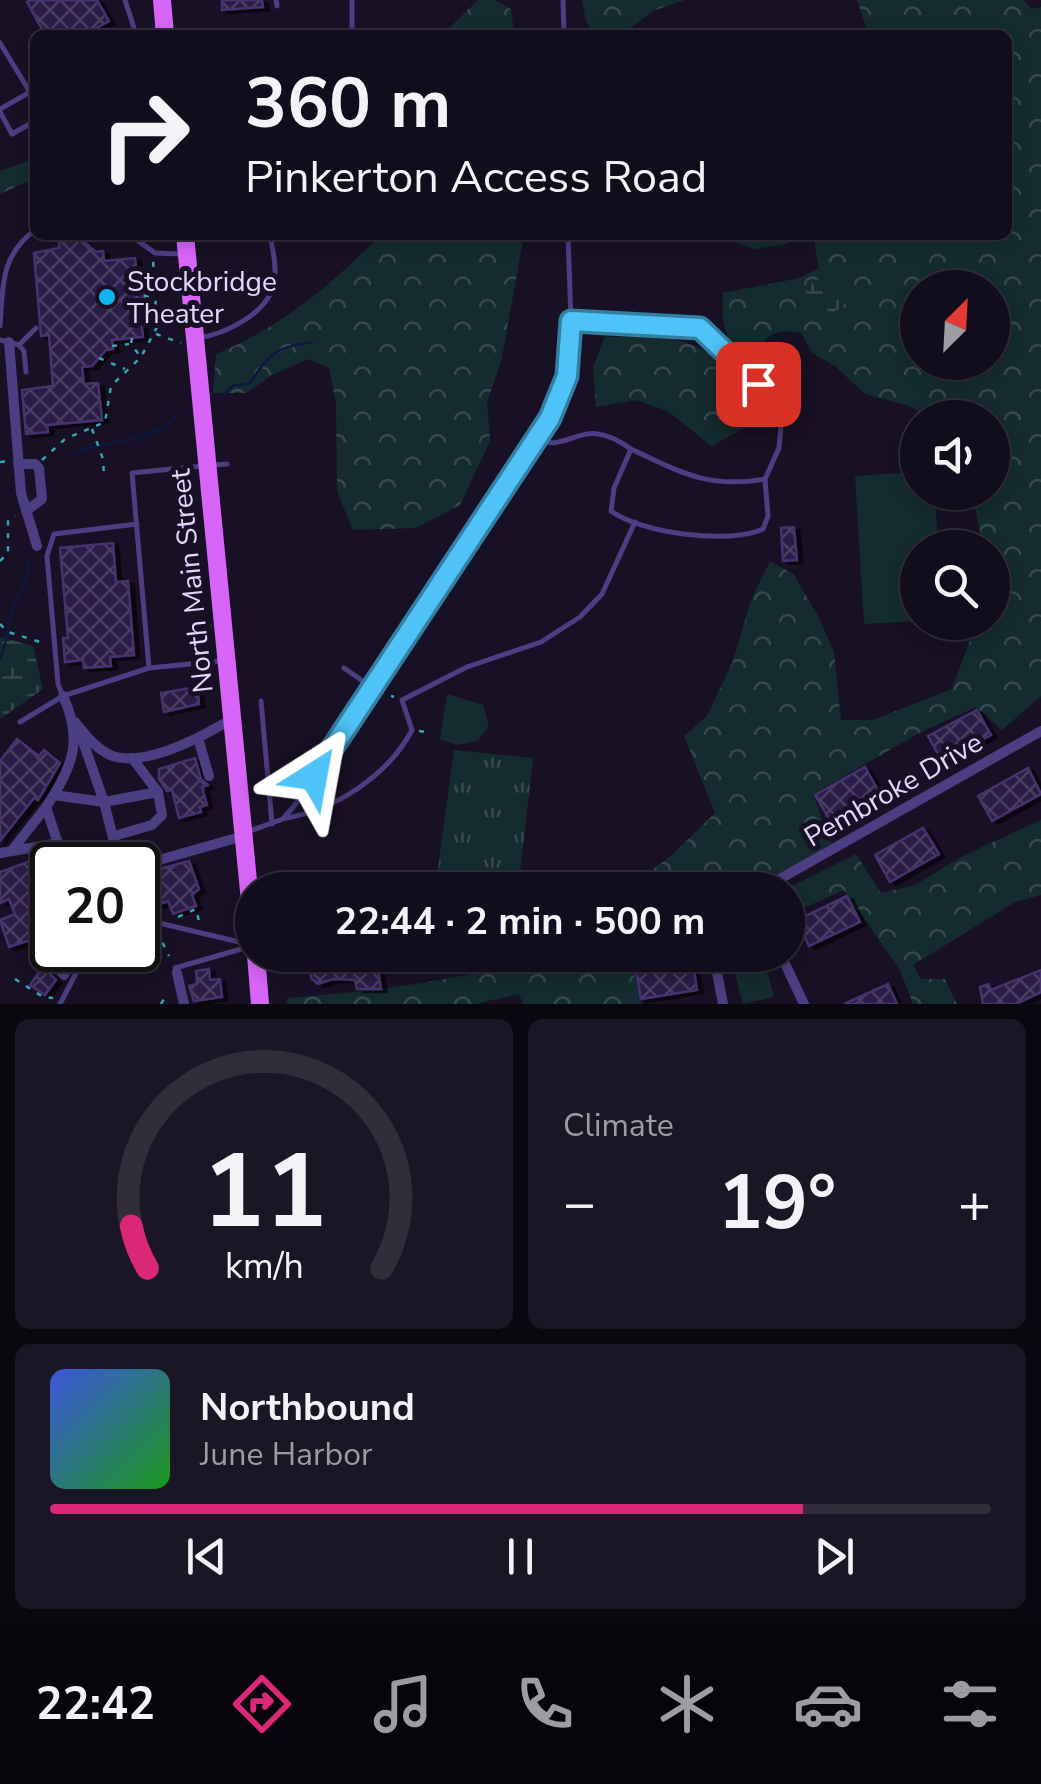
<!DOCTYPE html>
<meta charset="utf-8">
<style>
:root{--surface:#120d1c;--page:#1b1625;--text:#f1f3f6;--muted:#9c9ca3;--line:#312d3b;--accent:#db2777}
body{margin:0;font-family:"Nunito Sans",sans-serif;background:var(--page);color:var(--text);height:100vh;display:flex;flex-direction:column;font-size:38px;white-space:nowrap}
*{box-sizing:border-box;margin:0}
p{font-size:32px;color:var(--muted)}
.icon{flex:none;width:55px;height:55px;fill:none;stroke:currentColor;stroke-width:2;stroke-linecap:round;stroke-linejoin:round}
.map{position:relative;height:1004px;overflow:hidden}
.sheet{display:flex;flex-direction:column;gap:15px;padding:15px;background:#0a070f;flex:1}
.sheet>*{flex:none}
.hud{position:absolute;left:30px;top:30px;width:982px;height:210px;border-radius:15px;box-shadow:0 5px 15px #0003,0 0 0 2px var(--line);background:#120d1c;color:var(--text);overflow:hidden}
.needle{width:65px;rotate:24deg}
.fabs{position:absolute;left:900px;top:270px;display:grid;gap:20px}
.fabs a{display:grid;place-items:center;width:110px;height:110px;border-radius:50%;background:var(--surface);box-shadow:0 5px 15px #0003,0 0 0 2px var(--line);font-size:50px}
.speed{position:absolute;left:30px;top:842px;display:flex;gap:20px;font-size:50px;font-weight:700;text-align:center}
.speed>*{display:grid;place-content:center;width:130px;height:130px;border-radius:50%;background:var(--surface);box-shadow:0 5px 15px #0003,0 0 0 2px var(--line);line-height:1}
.speed .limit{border:5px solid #111;border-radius:15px;background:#fff;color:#111}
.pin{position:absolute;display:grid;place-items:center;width:85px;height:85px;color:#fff;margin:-42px;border-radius:20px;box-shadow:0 5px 15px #0006}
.me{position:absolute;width:110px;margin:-55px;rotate:34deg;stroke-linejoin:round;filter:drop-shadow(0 0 8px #0008)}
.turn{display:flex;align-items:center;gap:35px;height:210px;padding:0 50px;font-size:45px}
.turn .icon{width:130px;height:130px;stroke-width:2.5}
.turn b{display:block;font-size:70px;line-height:85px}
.big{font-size:75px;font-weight:700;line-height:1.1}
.sheet .card{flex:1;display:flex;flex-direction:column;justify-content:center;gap:15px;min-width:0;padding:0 35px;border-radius:15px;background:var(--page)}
.sheet .dial{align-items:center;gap:0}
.dial svg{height:260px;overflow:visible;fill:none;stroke:var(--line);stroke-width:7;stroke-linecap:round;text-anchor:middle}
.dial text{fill:var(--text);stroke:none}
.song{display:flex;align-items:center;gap:30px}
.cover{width:120px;height:120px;border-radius:15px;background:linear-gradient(135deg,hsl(230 70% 55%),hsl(120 70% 35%))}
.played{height:10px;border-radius:5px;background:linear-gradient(90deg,var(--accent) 80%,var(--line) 80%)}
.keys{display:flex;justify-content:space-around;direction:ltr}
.heat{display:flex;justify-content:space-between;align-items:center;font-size:55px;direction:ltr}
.sheet .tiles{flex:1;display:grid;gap:15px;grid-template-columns:1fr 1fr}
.card:last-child{grid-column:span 2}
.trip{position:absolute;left:235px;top:872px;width:570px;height:100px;border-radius:50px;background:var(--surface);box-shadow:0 5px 15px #0003,0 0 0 2px var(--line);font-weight:700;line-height:100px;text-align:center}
.tabs{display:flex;height:160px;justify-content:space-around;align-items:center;background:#07050b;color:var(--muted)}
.tabs .icon{width:70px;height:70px}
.tabs .on{color:var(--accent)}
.tabs b{font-size:45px;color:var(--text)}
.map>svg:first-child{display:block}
</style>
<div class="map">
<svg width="1041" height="1004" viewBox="0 0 1041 1004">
<defs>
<pattern id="forest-crowns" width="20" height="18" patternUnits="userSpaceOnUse" patternTransform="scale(2.5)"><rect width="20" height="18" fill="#142c2f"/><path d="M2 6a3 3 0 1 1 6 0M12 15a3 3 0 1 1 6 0" fill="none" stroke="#364a4e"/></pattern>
<pattern id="wetland-marsh" width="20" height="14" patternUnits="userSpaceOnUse" patternTransform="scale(2.5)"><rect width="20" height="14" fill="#142c2f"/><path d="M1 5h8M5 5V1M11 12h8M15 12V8" fill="none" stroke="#364a4e"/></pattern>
<pattern id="park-tufts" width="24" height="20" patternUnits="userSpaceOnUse" patternTransform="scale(2.5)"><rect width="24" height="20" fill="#142c2f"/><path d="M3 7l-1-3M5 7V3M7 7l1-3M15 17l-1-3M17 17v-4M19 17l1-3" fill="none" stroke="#364a4e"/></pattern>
<pattern id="building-cross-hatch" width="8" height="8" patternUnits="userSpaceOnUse" patternTransform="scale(2.5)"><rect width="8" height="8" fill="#2c1e46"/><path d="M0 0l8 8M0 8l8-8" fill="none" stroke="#4a3e62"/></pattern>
<filter id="shadow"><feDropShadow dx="5.5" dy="3" stdDeviation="0" flood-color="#0009"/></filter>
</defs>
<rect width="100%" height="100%" fill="#181126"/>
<g fill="#142c2f">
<polygon points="712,235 785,235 788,244 755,249"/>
<polygon points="917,472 918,492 935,493 938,547 918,548 917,621 864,624 855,476"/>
<polygon points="447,694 483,705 489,726 478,741 456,745 440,739"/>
<polygon points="747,955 763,955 774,997 743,1004 731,959"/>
</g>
<g fill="url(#forest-crowns)" fill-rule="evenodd">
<polygon points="478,0 494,0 511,9 514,35 442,35"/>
<polygon points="582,0 685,0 655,10 627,30 594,34 586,21"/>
<path d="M857,0H1024L1031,9L1041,7V696L1002,730L976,707L921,732L813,794L831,843L767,890H586L604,873L633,885L673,854L715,813L684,736L707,716L733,661L751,600L770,561L793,574L817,614L834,652L841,720H873L952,689L970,640L972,623L992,622V548L980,547V531L972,493L992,492V418L924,417L913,407L865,394L835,366L812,353L801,332C772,329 764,334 755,362H744C725,340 721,322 723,293L800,278L819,268L813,235H1008V35H869ZM918,288H992V362H918Z"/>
<polygon points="35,159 35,178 0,194 0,171"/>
<path d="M381,235H524L501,362L487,402L490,441L460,505L416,528L353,530L337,491L336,403L329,368L309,359L272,375L246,393H213L216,354C285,325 328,287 381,235Z"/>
<path d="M645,336C701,340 712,354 754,388L751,398L773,413L711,446L668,411L636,400L596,407L593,367L605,337Z"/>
<polygon points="1041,820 1041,895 1015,902 913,965 921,979 945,979 957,1004 913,1004 900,970 844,890 797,911 788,896 788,890 784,890 856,854 881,893 915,885 963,856"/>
<path d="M545,955H664L633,969L642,1004H523L519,994L475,1004H286L288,998C374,992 457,979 541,960Z"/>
</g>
<g fill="url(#wetland-marsh)">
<polygon points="818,279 825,279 847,302 828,317 813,316 805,289"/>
<polygon points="0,637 33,646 43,689 0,719"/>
</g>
<polygon fill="url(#park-tufts)" points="454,750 533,758 518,890 436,883"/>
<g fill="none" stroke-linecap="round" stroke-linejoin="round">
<g stroke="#0d1842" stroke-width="2.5">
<path d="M220,398L233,386L250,383C269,353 277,347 312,342"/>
<path d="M73,455C105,436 158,447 177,412"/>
<path d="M0,659C9,640 6,628 11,612C19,589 27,589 28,560"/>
</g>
</g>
<g fill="url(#building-cross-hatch)" stroke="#473170" stroke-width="2.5" filter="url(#shadow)">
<polygon points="31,0 97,0 109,21 95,29 99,35 45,35 27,2"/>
<polygon points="222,0 262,0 263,7 222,10"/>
<polygon points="80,238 96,252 103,251 104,261 135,258 137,277 142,276 147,318 141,319 143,337 112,340 113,349 106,350 92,366 82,367 84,384 98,383 102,420 47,425 48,432 26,434 22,390 53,386 49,335 41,336 34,253 59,248 59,240"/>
<polygon points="794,527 797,560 783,561 781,528"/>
<polygon points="113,543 116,582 128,581 134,655 110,657 111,666 84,668 83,660 65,662 63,638 68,638 60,548"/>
<polygon points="197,687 199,704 164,712 161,693"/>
<polygon points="977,710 991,735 942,761 928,736"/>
<polygon points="17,739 39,756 44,750 60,763 38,800 34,798 0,841 0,761"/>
<polygon points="195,758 201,779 208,785 202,787 207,805 200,807 201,812 179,818 172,790 167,791 159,779 159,769"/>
<polygon points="865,767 879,792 829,819 815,795"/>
<polygon points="1028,768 1041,794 992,821 978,796"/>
<polygon points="923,828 939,854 890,882 875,855"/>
<polygon points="52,853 56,865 52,865 52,933 9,947 0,920 15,914 9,899 0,903 0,872"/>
<polygon points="189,861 199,889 192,895 196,906 173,914 168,901 157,905 149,872"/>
<polygon points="847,896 860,922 809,946 797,920"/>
<polygon points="327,955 328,959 336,958 339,970 378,969 381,989 357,989 355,980 333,979 318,984 311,978 307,956"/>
<polygon points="693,963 697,990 641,999 636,972"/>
<polygon points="43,967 56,980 45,995 30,985"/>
<polygon points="209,969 210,980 220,979 222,997 194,1001 189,986 197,984 196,971"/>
<polygon points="1041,970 1041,992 1016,1004 983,1004 980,987 988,984 991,990"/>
<polygon points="888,984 897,1004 844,1004"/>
</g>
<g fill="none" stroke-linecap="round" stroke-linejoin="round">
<g stroke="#36a6b2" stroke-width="2.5" stroke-dasharray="5 8" stroke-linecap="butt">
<polyline points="144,296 156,296"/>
<polyline points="156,334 181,343"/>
<polyline points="132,338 131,344 140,356"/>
<polyline points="112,346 129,344"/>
<polyline points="99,358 125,369"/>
<polyline points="92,429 103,459 104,476"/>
<polyline points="42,460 65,439 105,422 111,386 141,357 157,327 153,260"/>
<polyline points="0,462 10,461"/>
<polyline points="0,561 8,553 8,520 15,516"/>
<polyline points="186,610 209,607"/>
<polyline points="0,624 8,632 43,643"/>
<polyline points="379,691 394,697"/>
<polyline points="419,731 431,733"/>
<polyline points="138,908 153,911 147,894"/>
<polyline points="178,917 196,909 199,921"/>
<polyline points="157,931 169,956"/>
<polyline points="15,979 43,997 53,998"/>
<polyline points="161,1004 164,999 171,999"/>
</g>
<g stroke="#4b3e82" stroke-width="5">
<polyline points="125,0 135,31 160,30"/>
<polyline points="276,0 277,6"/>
<polyline points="563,0 564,35"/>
<polyline points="352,35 352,0"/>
<polyline points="0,43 30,92 35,89"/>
<polyline points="0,109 30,92"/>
<polyline points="0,112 12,134 35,121"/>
<polyline points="130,235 155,253 181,254"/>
<polyline points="568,235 571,321"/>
<polyline points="188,238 210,235"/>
<path d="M0,326C3,287 0,256 35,230"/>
<path d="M198,338C225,334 267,314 274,284C277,268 273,251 270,235"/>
<polyline points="0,340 19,345 24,351 26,372"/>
<polyline points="19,345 36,328"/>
<path d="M536,440C573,453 581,413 631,449"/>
<polyline points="214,465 227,464"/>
<polyline points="149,668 132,473 203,466"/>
<polyline points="344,668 373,688"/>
<polyline points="62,694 58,684 47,556 54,534 137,524"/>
<polyline points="261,701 272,824"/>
<polyline points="20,722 63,696 149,668 221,661"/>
<path d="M286,818C336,810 389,774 412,730L402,700L467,667L541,642L580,617L602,594L635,522"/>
<path d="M247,832L283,819L295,805L550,418L567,376L571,321L700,328L768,395L782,414L779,448L765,479L768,516L763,529C729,545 641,533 611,511L614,488L631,449C680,472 708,489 765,479"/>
<polyline points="138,918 252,945"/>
<polyline points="175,968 252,946"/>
<polyline points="60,1004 88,950"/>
</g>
<g stroke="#4b3e82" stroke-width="10">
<polyline points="9,342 21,493 37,546"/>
<polyline points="18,464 35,464 39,468 42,499 26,511"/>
<path d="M63,696C84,741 72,768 46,807L65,865"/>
<path d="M75,722C85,734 95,748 110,755C141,768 196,740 223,724"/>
<polyline points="198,738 209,776"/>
<polyline points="54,795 104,802 80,733"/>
<polyline points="114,836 152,825 162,815 158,792 132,758"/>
<polyline points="114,842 104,802 158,792"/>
<polyline points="13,849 46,807"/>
<polyline points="0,853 59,843"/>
<polyline points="78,865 97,856 114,843 137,865"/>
<polyline points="138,866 233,839"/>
<polyline points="138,866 144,884"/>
<polyline points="770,890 778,880 1041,731"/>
<polyline points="720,955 716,967 723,1004"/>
<polyline points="781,955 804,1004"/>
<polyline points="36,958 46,955 64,975"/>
<polyline points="177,973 184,1004"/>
</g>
<g stroke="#d765f7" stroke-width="18">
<polyline points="162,0 165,35"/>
<polyline points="185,235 252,922"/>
<polyline points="256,955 260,1004"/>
</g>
</g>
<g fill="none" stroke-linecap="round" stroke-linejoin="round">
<defs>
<polyline id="route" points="314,776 550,418 567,376 571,321 700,328 758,384"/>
</defs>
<use href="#route" stroke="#337fa1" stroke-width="25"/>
<use href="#route" stroke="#4fc3f7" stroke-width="18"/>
</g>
<circle fill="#0eb7f2" stroke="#181126" stroke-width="4" cx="107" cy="297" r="10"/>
<g text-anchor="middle" stroke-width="10" stroke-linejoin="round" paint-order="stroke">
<g font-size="28" fill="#e2d7fd" stroke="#181126" text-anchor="start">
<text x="127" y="291">Stockbridge<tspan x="127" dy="32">Theater</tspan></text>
</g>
<g font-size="28" fill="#e2d7fd" stroke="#181126">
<text transform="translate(191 581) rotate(-96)" y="10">North Main Street</text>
<text transform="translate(893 789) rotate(-30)" y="10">Pembroke Drive</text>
</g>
</g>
</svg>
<div class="fabs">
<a><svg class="needle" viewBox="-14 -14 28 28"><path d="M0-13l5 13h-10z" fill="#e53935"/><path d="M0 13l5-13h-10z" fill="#9c9ca3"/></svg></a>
<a><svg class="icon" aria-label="sound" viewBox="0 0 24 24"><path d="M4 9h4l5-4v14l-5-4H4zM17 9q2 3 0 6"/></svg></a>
<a><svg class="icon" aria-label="search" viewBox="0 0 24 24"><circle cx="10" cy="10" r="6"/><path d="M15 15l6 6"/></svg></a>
</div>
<div class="speed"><div class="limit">20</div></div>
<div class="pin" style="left:758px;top:384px;background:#d93025"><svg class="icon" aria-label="arrive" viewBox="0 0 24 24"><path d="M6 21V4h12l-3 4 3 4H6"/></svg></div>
<svg class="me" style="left:314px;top:776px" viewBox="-20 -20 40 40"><path d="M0-17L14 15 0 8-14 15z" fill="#4fc3f7" stroke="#fff" stroke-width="4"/></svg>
<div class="trip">22:44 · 2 min · 500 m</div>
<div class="hud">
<div class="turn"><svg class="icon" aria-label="right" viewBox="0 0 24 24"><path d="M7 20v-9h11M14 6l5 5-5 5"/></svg><div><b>360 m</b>Pinkerton Access Road</div></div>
</div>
</div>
<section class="sheet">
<div class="tiles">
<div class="card dial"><svg viewBox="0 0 100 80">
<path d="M14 69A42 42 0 1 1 86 69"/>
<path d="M14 69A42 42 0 0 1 9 56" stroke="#db2777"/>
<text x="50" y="56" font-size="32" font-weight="700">11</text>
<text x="50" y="72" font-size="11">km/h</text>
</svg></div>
<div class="card"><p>Climate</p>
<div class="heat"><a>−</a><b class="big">19°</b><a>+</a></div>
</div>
<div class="card">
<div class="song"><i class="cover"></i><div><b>Northbound</b><p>June Harbor</p></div></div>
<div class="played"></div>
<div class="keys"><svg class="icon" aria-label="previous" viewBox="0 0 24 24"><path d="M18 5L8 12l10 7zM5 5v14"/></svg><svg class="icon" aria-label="pause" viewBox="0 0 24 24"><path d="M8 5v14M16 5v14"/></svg><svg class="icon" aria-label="next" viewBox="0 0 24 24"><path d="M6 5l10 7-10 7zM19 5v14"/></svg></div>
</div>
</div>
</section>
<nav class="tabs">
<b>22:42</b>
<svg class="icon on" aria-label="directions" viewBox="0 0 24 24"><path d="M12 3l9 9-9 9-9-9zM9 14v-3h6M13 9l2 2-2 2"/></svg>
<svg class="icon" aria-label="music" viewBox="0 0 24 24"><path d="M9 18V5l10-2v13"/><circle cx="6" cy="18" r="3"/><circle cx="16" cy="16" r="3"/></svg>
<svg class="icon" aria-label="phone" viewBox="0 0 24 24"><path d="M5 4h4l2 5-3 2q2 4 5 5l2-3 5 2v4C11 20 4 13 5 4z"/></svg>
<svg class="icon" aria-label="climate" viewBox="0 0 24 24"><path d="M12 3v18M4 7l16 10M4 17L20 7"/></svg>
<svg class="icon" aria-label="car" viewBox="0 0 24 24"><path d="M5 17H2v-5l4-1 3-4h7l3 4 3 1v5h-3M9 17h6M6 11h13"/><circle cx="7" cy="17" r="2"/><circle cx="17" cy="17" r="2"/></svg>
<svg class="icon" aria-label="filters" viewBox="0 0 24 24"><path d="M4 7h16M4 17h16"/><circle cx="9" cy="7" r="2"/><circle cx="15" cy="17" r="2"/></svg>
</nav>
